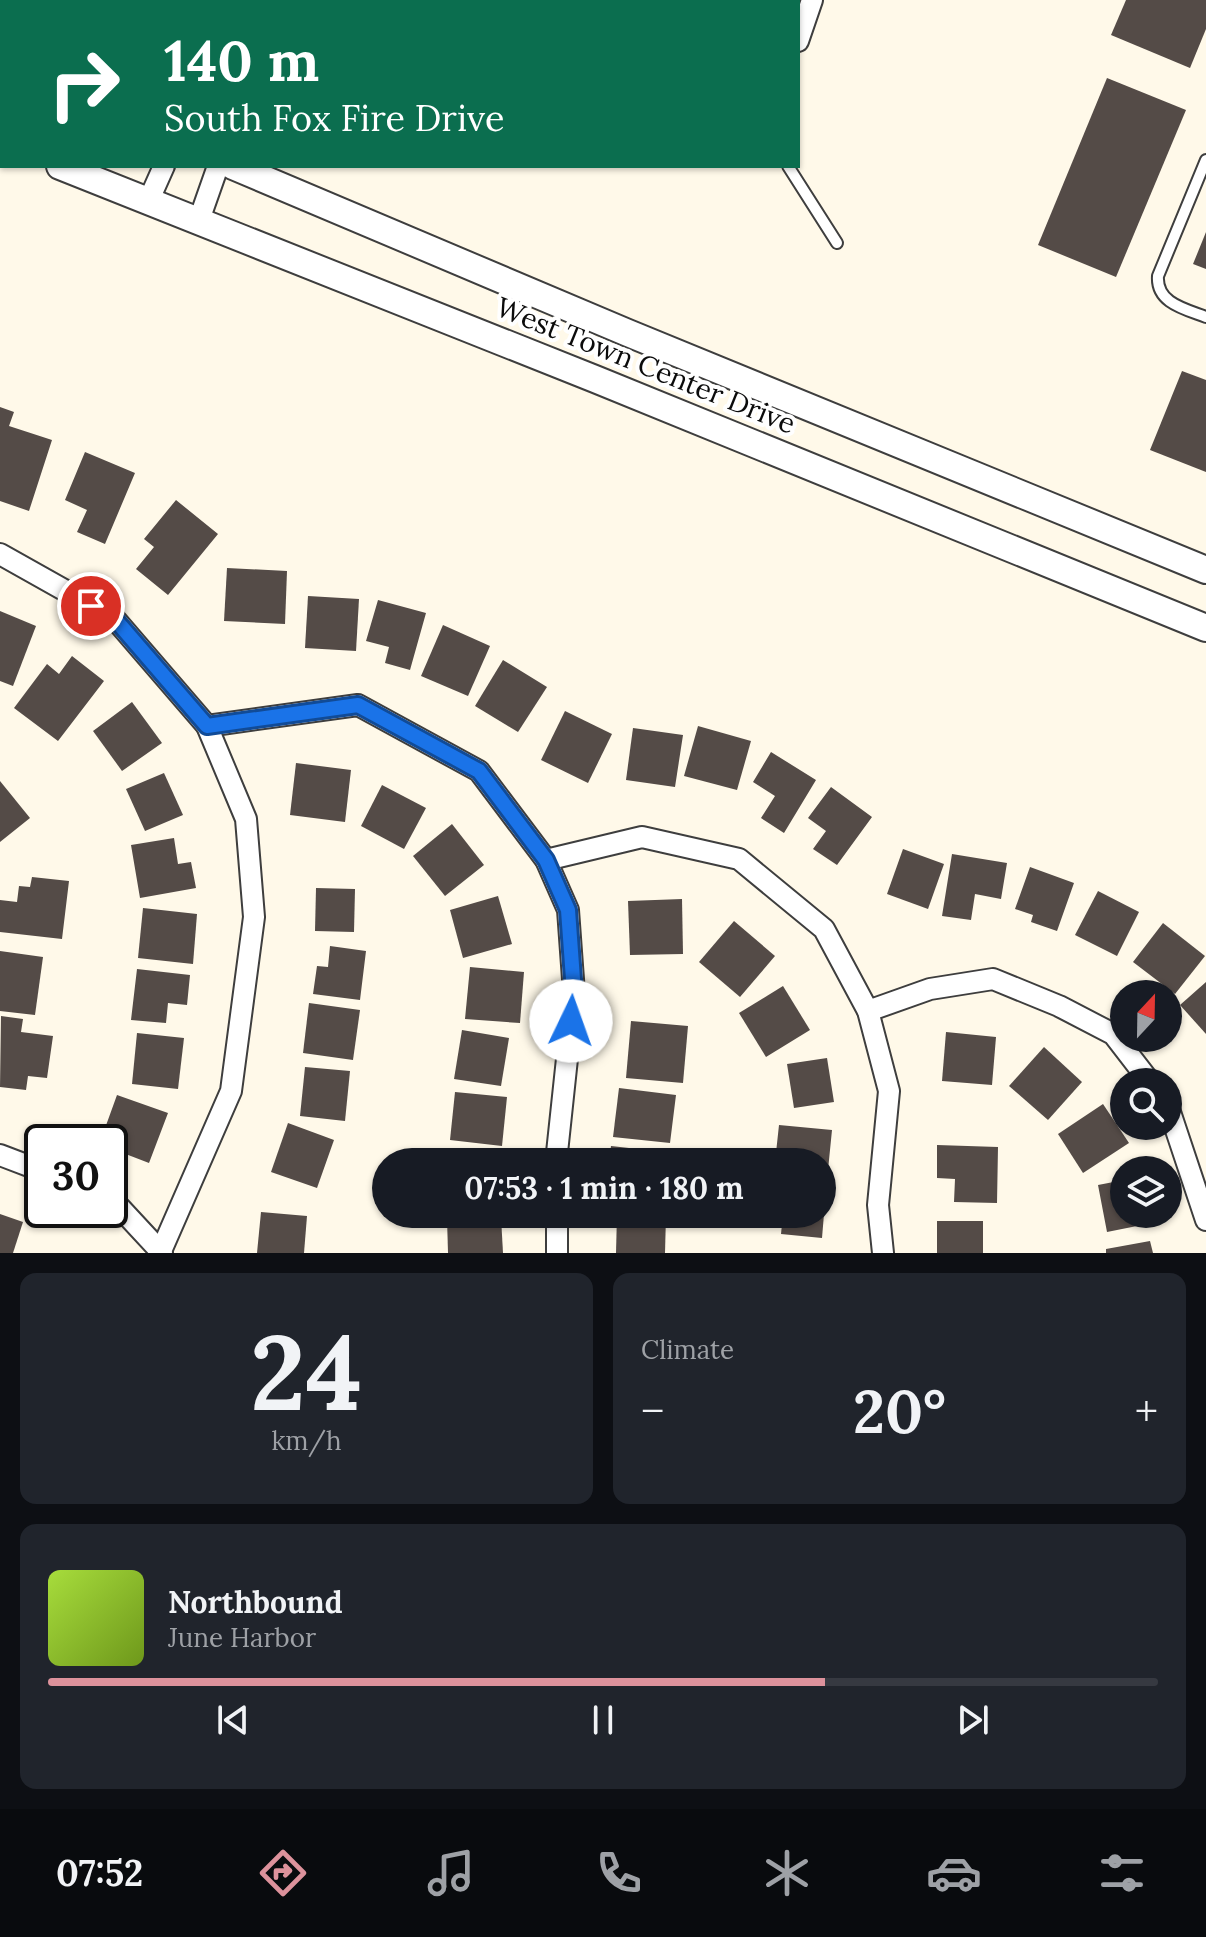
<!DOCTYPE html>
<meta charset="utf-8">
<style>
:root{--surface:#171b24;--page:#20242c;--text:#f1f3f6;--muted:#9ea1a6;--line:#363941;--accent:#dd929c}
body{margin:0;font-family:Lora,serif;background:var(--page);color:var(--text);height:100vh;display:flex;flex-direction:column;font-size:30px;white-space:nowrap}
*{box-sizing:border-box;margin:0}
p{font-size:26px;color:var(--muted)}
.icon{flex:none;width:44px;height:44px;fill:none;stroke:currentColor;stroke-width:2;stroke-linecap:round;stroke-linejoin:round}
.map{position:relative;height:1253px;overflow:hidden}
.panel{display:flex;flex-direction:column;gap:20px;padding:20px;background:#0d0f14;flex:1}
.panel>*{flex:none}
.top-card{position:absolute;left:0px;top:0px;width:800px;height:168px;box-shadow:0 2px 6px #0004;background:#0b6e4f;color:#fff;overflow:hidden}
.needle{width:52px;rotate:22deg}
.tools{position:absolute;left:1110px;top:980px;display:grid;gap:16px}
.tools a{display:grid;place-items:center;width:72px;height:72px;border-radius:50%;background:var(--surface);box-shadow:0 2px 6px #0004;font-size:40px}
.speed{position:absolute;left:24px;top:1124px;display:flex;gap:16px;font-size:40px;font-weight:700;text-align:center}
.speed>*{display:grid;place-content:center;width:104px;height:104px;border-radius:50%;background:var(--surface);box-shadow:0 2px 6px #0004;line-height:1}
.speed .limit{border:4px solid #111;border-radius:12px;background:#fff;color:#111}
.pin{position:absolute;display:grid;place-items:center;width:68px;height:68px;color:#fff;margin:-34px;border:4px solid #fff;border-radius:50%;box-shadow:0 2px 8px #0007}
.me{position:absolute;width:88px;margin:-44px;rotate:3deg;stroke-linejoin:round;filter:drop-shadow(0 0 6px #0008)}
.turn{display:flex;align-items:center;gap:28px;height:168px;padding:0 32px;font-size:36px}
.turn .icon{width:104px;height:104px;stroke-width:2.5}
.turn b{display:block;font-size:56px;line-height:68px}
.big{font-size:60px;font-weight:700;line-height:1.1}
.panel .tile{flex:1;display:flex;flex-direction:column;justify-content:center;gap:12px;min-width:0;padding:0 28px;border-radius:16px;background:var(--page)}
.panel .dial{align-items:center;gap:0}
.dial b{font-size:104px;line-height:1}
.song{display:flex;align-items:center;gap:24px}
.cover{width:96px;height:96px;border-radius:12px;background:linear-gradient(135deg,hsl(80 70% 55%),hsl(80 70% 35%))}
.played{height:8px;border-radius:4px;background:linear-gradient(90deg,var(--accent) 70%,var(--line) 70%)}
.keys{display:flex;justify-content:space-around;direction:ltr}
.heat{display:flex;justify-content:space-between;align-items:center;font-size:44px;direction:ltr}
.panel .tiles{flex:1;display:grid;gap:20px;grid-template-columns:1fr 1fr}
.tile:last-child{grid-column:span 2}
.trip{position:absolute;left:372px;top:1148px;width:464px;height:80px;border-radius:40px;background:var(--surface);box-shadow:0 2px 6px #0004;font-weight:700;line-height:80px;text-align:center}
.dock{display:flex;height:128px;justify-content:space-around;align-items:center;background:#090b0e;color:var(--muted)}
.dock .icon{width:56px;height:56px}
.dock .active{color:var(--accent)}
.dock b{font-size:36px;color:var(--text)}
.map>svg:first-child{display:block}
</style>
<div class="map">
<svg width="1206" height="1253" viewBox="0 0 1206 1253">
<rect width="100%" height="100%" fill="#fff9e9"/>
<g fill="#544b47">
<polygon points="1126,0 1206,0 1206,29 1190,68 1111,35"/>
<polygon points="1107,78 1186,110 1116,277 1038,245"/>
<polygon points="1206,232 1206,269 1193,264"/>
<polygon points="1182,371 1206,380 1206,472 1150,450"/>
<polygon points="0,407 14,412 9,426 52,440 29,511 0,501"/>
<polygon points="85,452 135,473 105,544 77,532 87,510 65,500"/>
<polygon points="176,500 218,534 168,595 136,569 154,547 144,539"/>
<polygon points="227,568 287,571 285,624 224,621"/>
<polygon points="308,596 359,599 356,651 305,648"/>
<polygon points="378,600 426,613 410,670 385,663 389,647 366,641"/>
<polygon points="0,611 36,626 13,686 0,681"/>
<polygon points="443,625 490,646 468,696 421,676"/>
<polygon points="72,656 104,681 58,741 14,708 47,664 59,674"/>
<polygon points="503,660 547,687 518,732 475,706"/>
<polygon points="132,702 162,743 122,771 93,731"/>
<polygon points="565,711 612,734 588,783 541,760"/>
<polygon points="698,726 751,741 737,790 684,776"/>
<polygon points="633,728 683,735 675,787 626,780"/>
<polygon points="771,752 816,780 784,833 761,818 775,796 753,782"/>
<polygon points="296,763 351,770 345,822 290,815"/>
<polygon points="164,773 183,815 145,831 126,789"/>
<polygon points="0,781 30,818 0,842"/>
<polygon points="382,785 426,808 404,849 361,826"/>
<polygon points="831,787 872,817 837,865 813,849 826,831 808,818"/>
<polygon points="452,824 484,865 445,896 413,856"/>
<polygon points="174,838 178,864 191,862 196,888 140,898 131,845"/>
<polygon points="903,849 944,864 928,909 887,894"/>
<polygon points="952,854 1007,863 1001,899 975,894 971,920 942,916"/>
<polygon points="1030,867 1074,883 1057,931 1031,922 1033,915 1015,909"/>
<polygon points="32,877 69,881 62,939 0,932 0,900 17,902 19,886 30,887"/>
<polygon points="316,888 355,889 354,932 315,931"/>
<polygon points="1098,891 1139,912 1117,956 1075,935"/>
<polygon points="498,896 512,944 463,958 450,910"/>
<polygon points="682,899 683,954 630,955 628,901"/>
<polygon points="143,908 197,914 193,964 138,958"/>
<polygon points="734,921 775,956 740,997 699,962"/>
<polygon points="1163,923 1205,956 1175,994 1133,962"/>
<polygon points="330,946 366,951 360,1000 313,994 317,966 328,967"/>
<polygon points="0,951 43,957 35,1015 0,1011"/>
<polygon points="470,967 524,972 520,1023 465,1019"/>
<polygon points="137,969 190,975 187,1005 168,1003 166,1023 131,1020"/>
<polygon points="1206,982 1206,1034 1180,1005"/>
<polygon points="783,986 810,1030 766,1057 739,1013"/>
<polygon points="309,1003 360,1010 353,1060 303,1053"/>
<polygon points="1,1016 23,1019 21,1032 53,1036 47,1078 28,1076 26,1090 0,1087"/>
<polygon points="631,1021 688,1026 683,1083 626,1078"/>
<polygon points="462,1030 509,1038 501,1086 454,1079"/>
<polygon points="946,1032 996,1037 992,1085 942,1081"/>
<polygon points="137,1033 184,1038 178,1089 132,1084"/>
<polygon points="1044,1047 1082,1082 1048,1120 1009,1086"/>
<polygon points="827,1058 834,1102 794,1108 787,1064"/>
<polygon points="305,1067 350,1071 345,1121 300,1116"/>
<polygon points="619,1088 676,1095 670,1143 613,1137"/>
<polygon points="455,1092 507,1097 502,1146 450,1140"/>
<polygon points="117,1095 168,1113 149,1163 110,1148 110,1142 100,1142"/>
<polygon points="1103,1104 1129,1143 1083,1173 1058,1134"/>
<polygon points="288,1123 334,1140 317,1188 271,1172"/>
<polygon points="779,1125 832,1130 827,1180 822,1179 822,1162 775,1162"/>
<polygon points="937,1145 998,1147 997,1203 954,1202 955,1179 937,1178"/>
<polygon points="611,1146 674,1153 673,1162 609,1162"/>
<polygon points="462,1157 504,1159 504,1162 462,1162"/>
<polygon points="1124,1180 1124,1214 1150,1214 1152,1223 1107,1232 1098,1185"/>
<polygon points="261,1212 307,1216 304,1253 257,1253"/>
<polygon points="0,1214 23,1222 13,1253 0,1253"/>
<polygon points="617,1214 666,1215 665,1253 616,1253"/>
<polygon points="783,1214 824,1214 822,1238 781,1234"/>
<polygon points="501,1217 503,1253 448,1253 447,1218"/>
<rect x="937" y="1221" width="46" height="32"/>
<polygon points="1150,1241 1153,1253 1106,1253 1106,1249"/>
</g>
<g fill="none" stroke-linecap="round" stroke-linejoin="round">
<defs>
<g id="service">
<path d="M1206,160L1158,276C1156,303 1185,309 1206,317"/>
<polyline points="788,166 837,243"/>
</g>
<g id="minor">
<polyline points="587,0 589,2"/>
<polyline points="227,2 227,0"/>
<polyline points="276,2 277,0"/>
<polyline points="798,41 812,0"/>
<polyline points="148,202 164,166"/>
<polyline points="198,223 218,166"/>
<polyline points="0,554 114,618 207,726 246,819 254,917 231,1091 161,1251"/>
<polyline points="207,726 358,705 479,771 546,860 568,910 574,993 556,1162"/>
<polyline points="546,860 642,837 739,859 824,929 868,1011 889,1091 878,1205 883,1253"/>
<polyline points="868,1011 930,989 993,979 1059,1006 1113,1034 1150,1082"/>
<polyline points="1168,1106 1206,1220"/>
<polyline points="0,1155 42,1171"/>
<polyline points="110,1197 162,1253"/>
<polyline points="557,1214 557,1253"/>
</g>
<g id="tertiary">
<polyline points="0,80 2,80"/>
<polyline points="0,141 2,142"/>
<polyline points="60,166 595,379 1206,628"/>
<polyline points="233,166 628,333 1206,570"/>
</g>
</defs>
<use href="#service" stroke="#3e3e3e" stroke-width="14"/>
<use href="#minor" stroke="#3e3e3e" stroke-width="24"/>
<use href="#tertiary" stroke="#3e3e3e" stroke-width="30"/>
<use href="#service" stroke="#fff" stroke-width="10"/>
<use href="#minor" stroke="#fff" stroke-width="20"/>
<use href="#tertiary" stroke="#fff" stroke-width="26"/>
</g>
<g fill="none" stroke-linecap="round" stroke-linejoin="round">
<defs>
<polyline id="route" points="91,606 114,618 207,726 358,705 479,771 546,860 568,910 574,993 571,1021"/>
</defs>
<use href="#route" stroke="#114b97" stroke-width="20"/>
<use href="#route" stroke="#1a73e8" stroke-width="14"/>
</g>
<g text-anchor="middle" stroke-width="8" stroke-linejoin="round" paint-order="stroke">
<g font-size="28" fill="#0b0b0b" stroke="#fff">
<text transform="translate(646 365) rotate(22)" y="10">West Town Center Drive</text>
</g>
</g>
</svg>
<div class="tools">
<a><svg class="needle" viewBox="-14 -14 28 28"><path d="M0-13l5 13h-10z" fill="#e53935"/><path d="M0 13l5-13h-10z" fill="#9ea1a6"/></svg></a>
<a><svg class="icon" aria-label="search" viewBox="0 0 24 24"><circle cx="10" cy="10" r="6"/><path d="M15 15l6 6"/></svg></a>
<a><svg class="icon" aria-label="layers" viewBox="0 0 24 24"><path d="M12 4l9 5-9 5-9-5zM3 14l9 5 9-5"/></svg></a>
</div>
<div class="speed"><div class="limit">30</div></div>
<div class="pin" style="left:91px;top:606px;background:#d93025"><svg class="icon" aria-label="arrive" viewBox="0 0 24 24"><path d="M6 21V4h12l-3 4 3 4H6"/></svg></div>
<svg class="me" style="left:571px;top:1021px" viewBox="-20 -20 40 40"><circle r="19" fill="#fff"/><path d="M0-13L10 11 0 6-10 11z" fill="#1a73e8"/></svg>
<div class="trip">07:53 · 1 min · 180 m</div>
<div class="top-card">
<div class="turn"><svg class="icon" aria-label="right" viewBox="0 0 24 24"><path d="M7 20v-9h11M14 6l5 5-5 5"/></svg><div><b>140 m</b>South Fox Fire Drive</div></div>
</div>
</div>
<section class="panel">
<div class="tiles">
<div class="tile dial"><b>24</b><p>km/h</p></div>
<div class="tile"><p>Climate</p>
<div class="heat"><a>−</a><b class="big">20°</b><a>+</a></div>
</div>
<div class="tile">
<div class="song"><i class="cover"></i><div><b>Northbound</b><p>June Harbor</p></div></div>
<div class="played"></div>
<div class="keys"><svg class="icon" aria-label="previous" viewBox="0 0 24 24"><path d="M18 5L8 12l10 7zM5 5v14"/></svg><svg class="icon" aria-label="pause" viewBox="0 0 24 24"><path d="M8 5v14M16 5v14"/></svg><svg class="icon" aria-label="next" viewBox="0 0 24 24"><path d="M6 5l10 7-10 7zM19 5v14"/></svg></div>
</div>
</div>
</section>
<nav class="dock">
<b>07:52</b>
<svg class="icon active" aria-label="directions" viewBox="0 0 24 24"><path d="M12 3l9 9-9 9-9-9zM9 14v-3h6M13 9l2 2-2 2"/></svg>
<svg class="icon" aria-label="music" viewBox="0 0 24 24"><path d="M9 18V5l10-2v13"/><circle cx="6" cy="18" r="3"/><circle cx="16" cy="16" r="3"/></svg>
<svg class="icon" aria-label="phone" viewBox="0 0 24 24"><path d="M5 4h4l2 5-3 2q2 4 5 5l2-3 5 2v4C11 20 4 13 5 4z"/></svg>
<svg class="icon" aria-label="climate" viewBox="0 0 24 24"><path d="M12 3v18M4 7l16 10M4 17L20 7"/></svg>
<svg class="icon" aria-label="car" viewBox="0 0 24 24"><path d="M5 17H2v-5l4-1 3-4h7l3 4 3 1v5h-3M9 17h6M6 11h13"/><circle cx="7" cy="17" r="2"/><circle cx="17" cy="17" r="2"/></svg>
<svg class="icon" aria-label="filters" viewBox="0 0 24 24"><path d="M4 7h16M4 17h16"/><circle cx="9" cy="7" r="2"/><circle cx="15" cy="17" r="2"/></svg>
</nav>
